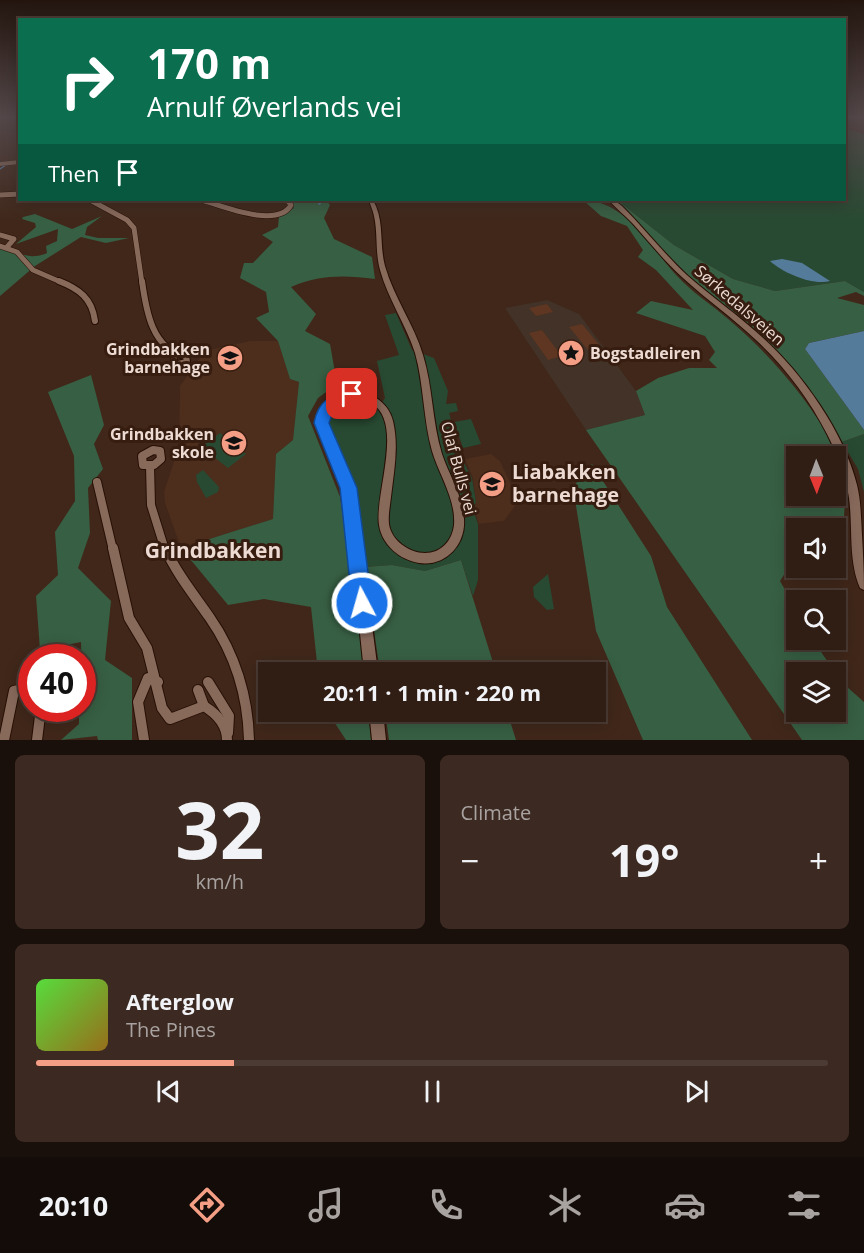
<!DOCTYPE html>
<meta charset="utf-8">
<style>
:root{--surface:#301d14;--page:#3c2a22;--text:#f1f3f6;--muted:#a8a2a0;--line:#4b3b34;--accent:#f49e86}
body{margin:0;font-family:"Open Sans",sans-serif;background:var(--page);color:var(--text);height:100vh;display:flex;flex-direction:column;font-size:22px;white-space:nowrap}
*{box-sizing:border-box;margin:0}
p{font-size:20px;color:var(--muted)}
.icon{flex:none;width:33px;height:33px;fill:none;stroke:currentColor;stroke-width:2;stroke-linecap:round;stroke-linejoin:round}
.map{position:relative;height:740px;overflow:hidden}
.drawer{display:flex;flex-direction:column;gap:15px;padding:15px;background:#1a100b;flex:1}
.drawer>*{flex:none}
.top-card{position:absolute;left:18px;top:18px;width:828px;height:183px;border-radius:0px;box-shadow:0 3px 15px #0003,0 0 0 2px var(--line);background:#0b6e4f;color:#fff;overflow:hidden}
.needle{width:39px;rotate:179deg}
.fabs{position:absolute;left:786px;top:446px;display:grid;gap:12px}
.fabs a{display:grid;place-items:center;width:60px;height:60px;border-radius:0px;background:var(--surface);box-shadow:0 3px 15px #0003,0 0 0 2px var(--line);font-size:30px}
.speed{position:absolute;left:18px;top:644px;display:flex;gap:12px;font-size:30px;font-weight:700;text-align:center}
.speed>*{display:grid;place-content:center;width:78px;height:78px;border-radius:50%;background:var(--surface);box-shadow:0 3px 15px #0003,0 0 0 2px var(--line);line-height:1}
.speed .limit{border:9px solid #d22;background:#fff;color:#111}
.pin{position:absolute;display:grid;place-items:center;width:51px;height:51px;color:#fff;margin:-26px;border-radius:12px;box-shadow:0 3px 9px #0006}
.me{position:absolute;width:66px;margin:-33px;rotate:354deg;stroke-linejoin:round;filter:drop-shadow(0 0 4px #0008)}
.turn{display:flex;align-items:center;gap:21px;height:126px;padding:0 30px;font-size:27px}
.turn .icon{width:78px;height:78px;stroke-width:2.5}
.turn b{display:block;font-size:42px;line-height:51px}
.then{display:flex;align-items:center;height:57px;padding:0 30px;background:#0003;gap:12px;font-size:22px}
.big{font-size:45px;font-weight:700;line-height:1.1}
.drawer .tile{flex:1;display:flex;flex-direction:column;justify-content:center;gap:9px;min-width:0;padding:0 21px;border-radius:9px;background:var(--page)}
.drawer .dial{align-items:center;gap:0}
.dial b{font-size:78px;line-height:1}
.song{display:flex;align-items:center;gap:18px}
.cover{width:72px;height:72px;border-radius:9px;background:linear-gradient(135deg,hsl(110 70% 55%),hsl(40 70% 35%))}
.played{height:6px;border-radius:3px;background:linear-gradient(90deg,var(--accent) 25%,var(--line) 25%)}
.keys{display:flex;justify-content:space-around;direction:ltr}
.heat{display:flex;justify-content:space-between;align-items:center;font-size:33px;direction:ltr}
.drawer .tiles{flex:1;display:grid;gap:15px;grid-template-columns:1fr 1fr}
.tile:last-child{grid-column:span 2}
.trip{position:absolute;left:258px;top:662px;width:348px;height:60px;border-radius:0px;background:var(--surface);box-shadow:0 3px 15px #0003,0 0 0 2px var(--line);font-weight:700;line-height:60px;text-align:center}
.menu{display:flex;height:96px;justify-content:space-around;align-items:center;background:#130c08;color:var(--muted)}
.menu .icon{width:42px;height:42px}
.menu .active{color:var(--accent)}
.menu b{font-size:27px;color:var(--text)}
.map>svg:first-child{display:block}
</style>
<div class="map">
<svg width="864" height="740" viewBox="0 0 864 740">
<rect width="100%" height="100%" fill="#40271a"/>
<g fill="#4d2d1c">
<polygon points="250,341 278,341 290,379 299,382 293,440 276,454 273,519 181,548 165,503 164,492 179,446 180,386 205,351"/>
<polygon points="491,454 500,461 513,489 515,506 504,521 479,524 474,510 476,502 473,478 465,459"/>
</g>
<polygon fill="#423227" points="547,300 579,314 636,391 645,415 586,430 505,308"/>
<g fill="#284a32">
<polygon points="845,129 864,134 864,292 845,281 775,291 733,279 674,245 617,200 844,200"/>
<polygon points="396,313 412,350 434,358 448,391 446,404 456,403 458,411 449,413 463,461 472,478 476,502 473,510 478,524 478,580 473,596 461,560 425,571 392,565 365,567 359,502 328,425 330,409 339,401 351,398 360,415 376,412 385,398 377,361 399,355 385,315"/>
<polygon points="471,419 481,444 463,448 454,422"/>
<polygon points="220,433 246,454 228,468 201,447"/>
<polygon points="864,434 864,492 858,469 842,442"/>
<polygon points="203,470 219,487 218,492 206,498 197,482 196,475"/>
<polygon points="548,574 554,609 547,610 534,597 533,587"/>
</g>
<g fill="#375f43" fill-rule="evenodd">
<path d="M288,200H326L330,205L324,218L334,239L372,257L375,279C344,275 319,275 291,287L316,314L305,331L330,344L337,384L318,398L308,416L340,497L357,605L364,672H318L311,607L264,599L228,605L181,548L273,519L276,454L293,440L299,382L290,379L278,341L256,318L269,312L266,292L240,278L244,263H253L273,242L262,235L278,227L279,216L294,208Z"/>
<path d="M588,200C632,206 652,252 682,281C698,297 718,309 735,325C773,358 809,401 834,445C848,468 846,513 841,539L836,541V528H796V556L780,581L796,609V639H812L835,672H796V711H836V672L846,686L864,702V740H802L586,430L645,415L636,391L658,378L689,368H717L709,360L715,352L705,336L636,313L651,301L693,310L656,270L638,257L643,250L627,226L601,216L584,201ZM796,456H836V495H796Z"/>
<path d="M613,200H617L674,245L733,279L775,291L845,281L864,292V296L856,292L837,298L864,305V331L809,343L805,349L864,430V434L842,442C817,395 787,355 745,321C725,304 701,292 683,273C659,249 641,220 613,200Z"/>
<path d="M35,214L72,229L102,216L87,227L85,235L98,238H129L106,243L81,237L35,266L0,296V249C18,249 26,262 47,253L46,246L57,241L58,229L16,244L36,227L35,223L22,219L23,217Z"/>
<polygon points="91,375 104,425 94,444 103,469 88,488 90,533 78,568 111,601 105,660 132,678 132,740 98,740 97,736 61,740 79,724 79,708 82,708 81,642 40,650 36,596 58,575 55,532 75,501 74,456 48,392"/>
<polygon points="592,464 651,556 667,607 752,740 643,740 596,631 573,487"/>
<polygon points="461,560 496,672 380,672 365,567 392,565 425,571"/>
<polygon points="327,711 368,711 371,740 346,740"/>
<polygon points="385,711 507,711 516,740 389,740"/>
</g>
<g fill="#557b9b">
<path d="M782,259L802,263L830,281C813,286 783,273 770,261Z"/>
<polygon points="864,331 864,430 805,349 809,343"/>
</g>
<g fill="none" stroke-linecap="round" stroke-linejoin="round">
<g stroke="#557b9b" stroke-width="1.5">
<polyline points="13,162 20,159"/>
<polyline points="0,169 6,165"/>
<polyline points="319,204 324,200"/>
</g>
</g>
<g fill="#5e3621">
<polygon points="547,304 553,312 536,316 529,308"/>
<polygon points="582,324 601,347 588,350 569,327"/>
<polygon points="542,330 551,342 562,356 548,360 529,333"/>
</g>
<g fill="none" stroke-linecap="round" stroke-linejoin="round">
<defs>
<polyline id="minor-far4" points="0,164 20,162"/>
<g id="minor-far3">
<polyline points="0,195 20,194"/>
<polyline points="90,200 127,220 134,228 142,283"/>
<path d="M202,200C222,206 278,229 291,205L287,200"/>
<polyline points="0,235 14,239 7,247"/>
<polyline points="0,246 17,252 33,270 63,283"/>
</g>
<g id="minor-far2">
<path d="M59,281C79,289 92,298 95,321"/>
<path d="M142,281C146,310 152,350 186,356L187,362L174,365V354"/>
</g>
<g id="minor-far1">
<polygon points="153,450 160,451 161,459 154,465 143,465 142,456"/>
<polyline points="150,466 151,505 165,550"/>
<polyline points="97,482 113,550"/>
</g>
<g id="minor">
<path d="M113,548L129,618L147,648L162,708L170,719L204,706C217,714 227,724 227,740"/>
<path d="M165,548C177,574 194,595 210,618C235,654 248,697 249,740"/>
<polyline points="208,682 229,716 228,733"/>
<polyline points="198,690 204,706"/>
<polyline points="4,740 14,691 32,687"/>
<polyline points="37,740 41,708"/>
<polyline points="144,740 138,702 148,678 158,682"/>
</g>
<g id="tertiary">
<path d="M369,200H373C385,221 379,244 385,266C394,298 414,324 423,355C433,387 432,422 442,454C449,475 463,496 464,519C466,544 446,567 419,563C400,560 382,545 379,525C374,495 405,422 371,403C364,399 358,396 349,397C339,399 328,406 328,417C326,443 348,470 355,495C359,514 360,534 362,554C368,593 373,633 378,672H364C360,633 356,594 351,555C349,536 349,516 345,497C342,483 335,471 330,459C325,446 316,430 319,415C325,380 384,384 393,421C399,446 394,471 391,497C390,506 388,515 389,524C391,540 409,553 425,553C441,553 452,541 454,525C456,499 439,475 432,451C423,419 424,385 415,353C406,325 388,299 380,270C375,252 378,234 374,216C373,210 370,205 369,200Z"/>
<path d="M609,200H614L622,206C645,229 664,254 688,276C712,297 738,315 762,337C802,373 844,432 857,485C861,501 861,518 862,535C863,553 864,571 864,590L860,588C848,560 853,528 849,498C846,476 837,454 827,434C809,399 785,367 756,340C733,318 707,300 683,278C665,262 650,243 634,225C626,216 615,208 609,200Z"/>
<polygon points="369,711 383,711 386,740 372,740"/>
</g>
</defs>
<use href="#minor-far4" stroke="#260f04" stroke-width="4.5"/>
<use href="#minor-far3" stroke="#260f04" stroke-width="6"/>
<use href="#minor-far2" stroke="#260f04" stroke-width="8"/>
<use href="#minor-far1" stroke="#260f04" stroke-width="10"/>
<use href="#minor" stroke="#260f04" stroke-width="12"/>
<use href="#tertiary" stroke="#260f04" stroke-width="2"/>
<use href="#minor-far4" stroke="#886a5b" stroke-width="4"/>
<use href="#minor-far3" stroke="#886a5b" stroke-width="5"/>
<use href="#minor-far2" stroke="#886a5b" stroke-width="6"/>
<use href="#minor-far1" stroke="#886a5b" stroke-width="8"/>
<use href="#minor" stroke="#886a5b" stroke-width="10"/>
<use href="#tertiary" fill="#886a5b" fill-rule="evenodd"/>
</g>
<linearGradient id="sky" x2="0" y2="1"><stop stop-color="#23150e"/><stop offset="0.53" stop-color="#534749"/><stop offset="1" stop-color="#534749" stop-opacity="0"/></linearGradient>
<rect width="864" height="221" fill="url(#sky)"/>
<path fill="#1a73e8" stroke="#114b97" stroke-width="1.5" d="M352,389L359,394L357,397L335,407L329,423L357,488L372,603L369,610L362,613L355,610L352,603L340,488L314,423C318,400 332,394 352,389Z"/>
<defs>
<symbol id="sight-disc" viewBox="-11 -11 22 22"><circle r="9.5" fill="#f49e86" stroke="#361d10"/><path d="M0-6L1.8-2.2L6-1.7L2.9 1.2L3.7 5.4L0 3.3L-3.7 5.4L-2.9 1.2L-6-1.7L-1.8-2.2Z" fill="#111"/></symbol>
<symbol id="school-disc" viewBox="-11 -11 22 22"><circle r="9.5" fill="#f49e86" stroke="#361d10"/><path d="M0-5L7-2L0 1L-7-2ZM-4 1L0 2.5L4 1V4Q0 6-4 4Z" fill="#111"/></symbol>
</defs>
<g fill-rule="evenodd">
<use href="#sight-disc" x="556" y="338" width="30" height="30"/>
<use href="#school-disc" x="215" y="343" width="30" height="30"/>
<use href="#school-disc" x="219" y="428" width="30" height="30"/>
<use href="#school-disc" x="477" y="469" width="30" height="30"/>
</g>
<g text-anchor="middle" stroke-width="6" stroke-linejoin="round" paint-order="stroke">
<g font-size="16" fill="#eddbd3" stroke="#361d10">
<text transform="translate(740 305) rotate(41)" y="6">Sørkedalsveien</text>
<text transform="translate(459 468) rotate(75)" y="6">Olaf Bulls vei</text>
</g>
<g font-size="16" font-weight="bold" fill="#eddbd3" stroke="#361d10" text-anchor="end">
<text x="210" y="355">Grindbakken<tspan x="210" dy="18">barnehage</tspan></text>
<text x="590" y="359" text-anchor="start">Bogstadleiren</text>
<text x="214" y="440">Grindbakken<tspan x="214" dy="18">skole</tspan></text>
</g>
<g font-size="20" font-weight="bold" fill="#eddbd3" stroke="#361d10" text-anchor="start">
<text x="512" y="479">Liabakken<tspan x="512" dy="23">barnehage</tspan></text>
</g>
<g font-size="21" font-weight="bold" fill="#eddbd3" stroke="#361d10">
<text x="213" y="558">Grindbakken</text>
</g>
</g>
</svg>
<div class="fabs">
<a><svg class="needle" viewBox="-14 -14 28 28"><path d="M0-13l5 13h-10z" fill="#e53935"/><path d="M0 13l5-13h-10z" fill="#a8a2a0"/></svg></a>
<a><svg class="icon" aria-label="sound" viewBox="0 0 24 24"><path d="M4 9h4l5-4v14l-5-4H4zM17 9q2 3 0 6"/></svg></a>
<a><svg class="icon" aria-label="search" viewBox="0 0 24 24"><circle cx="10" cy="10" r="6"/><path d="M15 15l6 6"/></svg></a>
<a><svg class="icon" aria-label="layers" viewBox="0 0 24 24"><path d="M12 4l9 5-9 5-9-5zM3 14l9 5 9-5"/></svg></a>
</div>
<div class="speed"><div class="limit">40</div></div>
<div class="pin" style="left:352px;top:394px;background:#d93025"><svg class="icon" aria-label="arrive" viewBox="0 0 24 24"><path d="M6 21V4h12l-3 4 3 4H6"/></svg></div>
<svg class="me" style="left:362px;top:603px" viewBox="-20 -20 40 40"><circle r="17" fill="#1a73e8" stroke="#fff" stroke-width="3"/><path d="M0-11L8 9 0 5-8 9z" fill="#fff"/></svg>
<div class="trip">20:11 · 1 min · 220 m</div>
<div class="top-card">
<div class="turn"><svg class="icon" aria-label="right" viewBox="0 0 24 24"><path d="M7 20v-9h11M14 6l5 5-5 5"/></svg><div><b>170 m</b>Arnulf Øverlands vei</div></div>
<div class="then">Then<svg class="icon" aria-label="arrive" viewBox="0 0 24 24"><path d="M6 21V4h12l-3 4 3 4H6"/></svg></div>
</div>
</div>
<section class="drawer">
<div class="tiles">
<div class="tile dial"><b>32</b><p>km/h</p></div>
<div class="tile"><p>Climate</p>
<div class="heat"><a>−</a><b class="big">19°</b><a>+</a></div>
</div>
<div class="tile">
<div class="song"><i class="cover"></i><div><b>Afterglow</b><p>The Pines</p></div></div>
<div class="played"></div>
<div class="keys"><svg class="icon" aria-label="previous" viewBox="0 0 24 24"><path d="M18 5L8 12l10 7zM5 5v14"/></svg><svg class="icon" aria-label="pause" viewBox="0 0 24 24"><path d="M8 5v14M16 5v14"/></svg><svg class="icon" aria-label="next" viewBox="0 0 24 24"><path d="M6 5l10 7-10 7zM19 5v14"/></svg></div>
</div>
</div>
</section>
<nav class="menu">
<b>20:10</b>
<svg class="icon active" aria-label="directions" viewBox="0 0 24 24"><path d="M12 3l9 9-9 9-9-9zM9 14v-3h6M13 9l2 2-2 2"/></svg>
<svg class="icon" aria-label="music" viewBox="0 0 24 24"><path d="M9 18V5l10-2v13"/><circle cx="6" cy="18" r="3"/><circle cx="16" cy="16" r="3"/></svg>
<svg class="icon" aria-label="phone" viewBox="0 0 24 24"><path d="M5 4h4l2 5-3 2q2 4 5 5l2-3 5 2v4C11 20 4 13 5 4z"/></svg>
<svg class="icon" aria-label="climate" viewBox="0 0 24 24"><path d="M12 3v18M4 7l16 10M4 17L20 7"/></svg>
<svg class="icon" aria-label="car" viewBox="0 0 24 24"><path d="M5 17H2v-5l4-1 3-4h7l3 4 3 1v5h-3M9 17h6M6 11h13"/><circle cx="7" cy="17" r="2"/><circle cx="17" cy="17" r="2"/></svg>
<svg class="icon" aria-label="filters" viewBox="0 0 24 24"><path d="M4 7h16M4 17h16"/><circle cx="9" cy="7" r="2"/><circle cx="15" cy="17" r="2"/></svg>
</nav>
